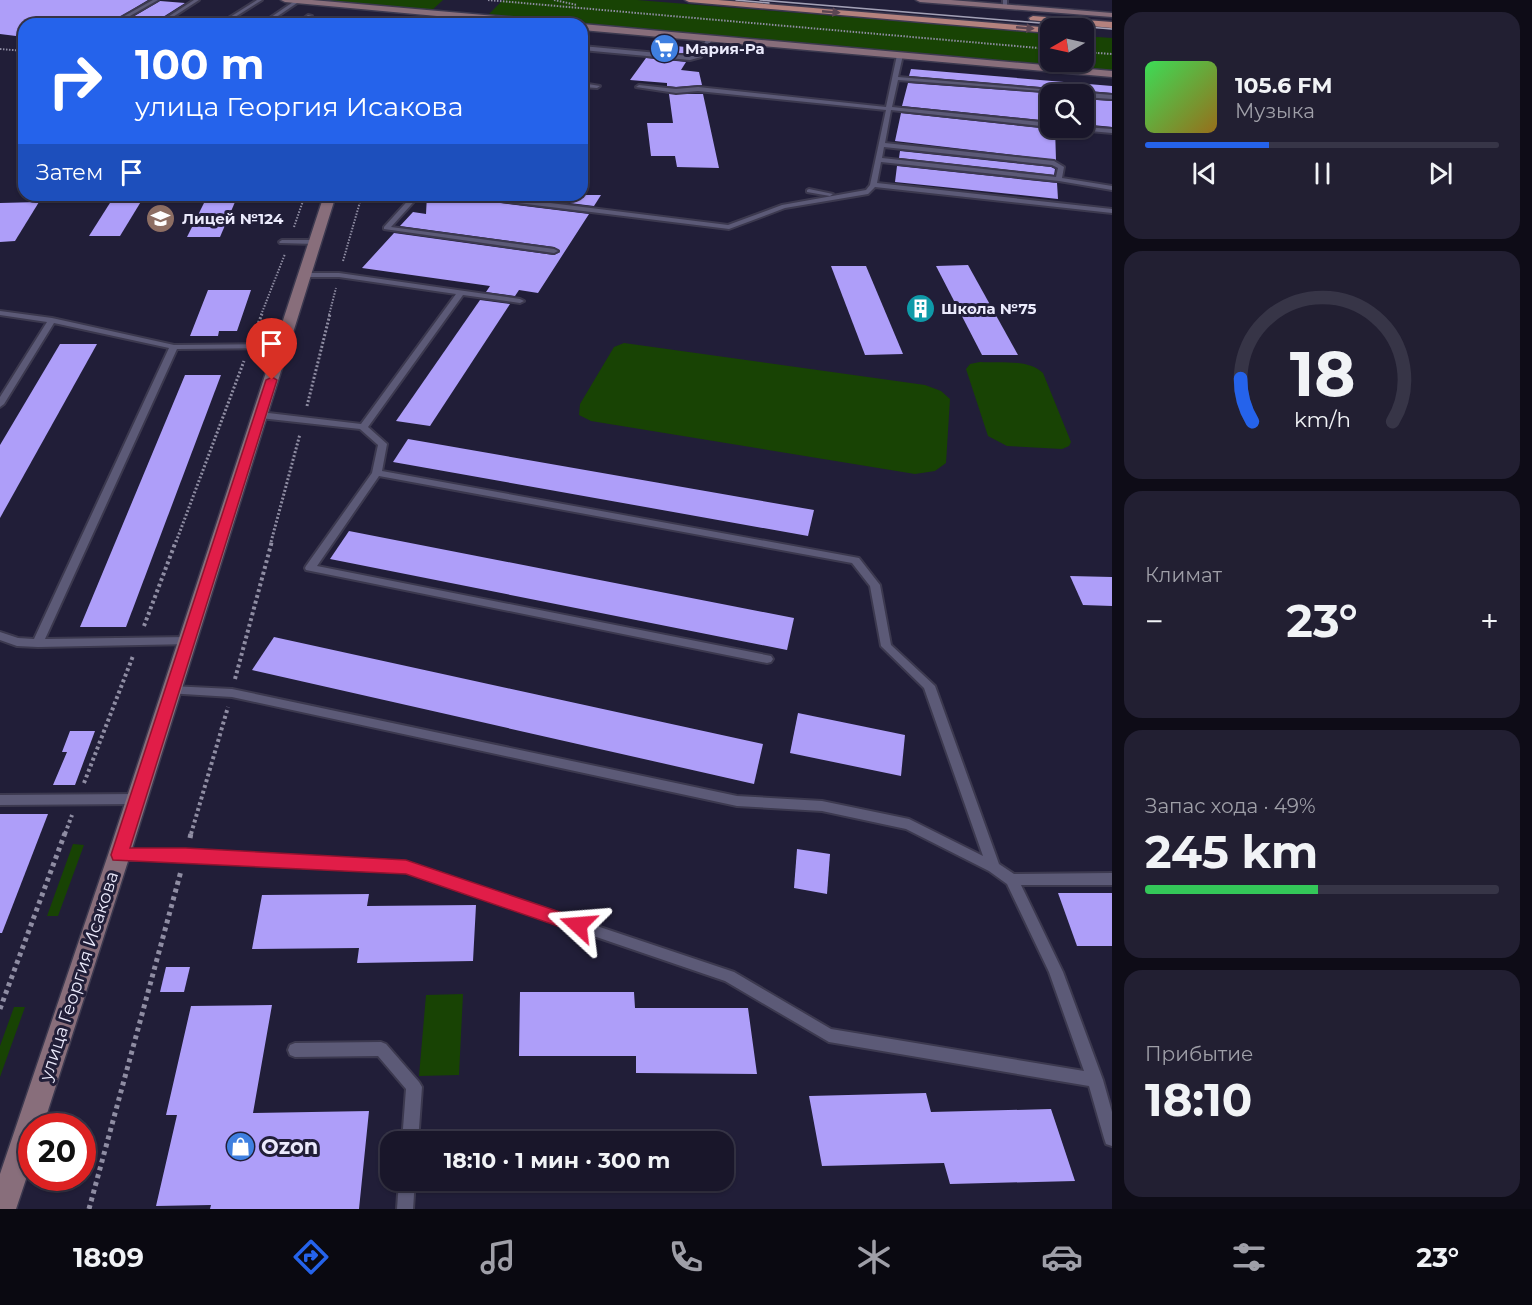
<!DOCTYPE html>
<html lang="ru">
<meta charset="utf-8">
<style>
:root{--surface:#19162a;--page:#221f32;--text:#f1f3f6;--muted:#9f9fa8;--line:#373547;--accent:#2563eb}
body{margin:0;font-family:Montserrat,sans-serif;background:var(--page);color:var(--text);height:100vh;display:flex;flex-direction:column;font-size:22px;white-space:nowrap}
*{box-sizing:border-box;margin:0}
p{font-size:20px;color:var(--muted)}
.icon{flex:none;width:33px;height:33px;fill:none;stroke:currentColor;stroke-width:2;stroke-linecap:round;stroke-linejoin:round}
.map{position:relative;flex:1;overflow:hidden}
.details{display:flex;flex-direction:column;gap:12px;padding:12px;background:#0e0c17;width:420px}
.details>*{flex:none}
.guide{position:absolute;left:18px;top:18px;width:570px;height:183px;border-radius:18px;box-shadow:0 2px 4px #0004,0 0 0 2px var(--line);background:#2563eb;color:#fff;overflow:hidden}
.needle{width:39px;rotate:261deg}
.fabs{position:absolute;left:1040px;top:18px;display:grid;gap:12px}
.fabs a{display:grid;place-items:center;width:54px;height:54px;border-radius:12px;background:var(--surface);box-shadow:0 2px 4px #0004,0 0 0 2px var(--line);font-size:30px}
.speed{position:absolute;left:18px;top:1113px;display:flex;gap:12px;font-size:30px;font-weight:700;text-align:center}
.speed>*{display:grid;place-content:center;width:78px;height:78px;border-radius:50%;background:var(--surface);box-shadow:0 2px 4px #0004,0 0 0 2px var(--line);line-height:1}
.speed .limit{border:9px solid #d22;background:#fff;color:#111}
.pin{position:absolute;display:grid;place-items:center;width:51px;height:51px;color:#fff;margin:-62px -26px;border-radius:50% 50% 50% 0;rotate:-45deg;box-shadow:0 0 6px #0007}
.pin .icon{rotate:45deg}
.me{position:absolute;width:66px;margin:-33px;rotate:289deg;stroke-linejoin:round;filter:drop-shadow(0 0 4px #0008)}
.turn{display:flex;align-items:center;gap:21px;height:126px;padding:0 18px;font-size:27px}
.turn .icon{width:78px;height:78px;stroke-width:2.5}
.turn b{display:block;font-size:42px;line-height:51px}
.then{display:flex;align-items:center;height:57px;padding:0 18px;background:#0003;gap:12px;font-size:22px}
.big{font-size:45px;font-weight:700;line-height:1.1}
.details .card{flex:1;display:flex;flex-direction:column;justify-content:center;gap:9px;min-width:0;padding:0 21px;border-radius:18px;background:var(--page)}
.details .dial{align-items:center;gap:0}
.dial svg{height:156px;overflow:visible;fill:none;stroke:var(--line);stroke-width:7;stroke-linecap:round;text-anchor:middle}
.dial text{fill:var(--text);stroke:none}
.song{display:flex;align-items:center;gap:18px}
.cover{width:72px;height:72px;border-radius:9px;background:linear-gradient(135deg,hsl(130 70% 55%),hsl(40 70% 35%))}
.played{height:6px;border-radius:3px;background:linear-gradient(90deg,var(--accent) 35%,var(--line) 35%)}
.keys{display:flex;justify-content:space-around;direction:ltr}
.heat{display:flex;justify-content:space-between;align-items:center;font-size:33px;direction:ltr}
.charge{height:9px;border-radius:4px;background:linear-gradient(90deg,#34c759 49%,var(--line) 0)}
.trip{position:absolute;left:380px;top:1131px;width:354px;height:60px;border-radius:18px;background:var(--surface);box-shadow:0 2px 4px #0004,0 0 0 2px var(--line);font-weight:700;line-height:60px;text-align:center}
.dock{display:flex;height:96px;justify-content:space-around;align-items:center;background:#0a0911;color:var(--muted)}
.dock .icon{width:42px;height:42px}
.dock .current{color:var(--accent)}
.dock b{font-size:27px;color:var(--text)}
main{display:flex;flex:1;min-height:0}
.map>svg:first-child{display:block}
</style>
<main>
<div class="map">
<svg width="1112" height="1209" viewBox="0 0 1112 1209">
<rect width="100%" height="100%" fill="#211e38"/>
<g fill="#184304">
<polygon points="314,0 443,0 431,11"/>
<polygon points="503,0 637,0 1050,33 1050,62 1083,62 1083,36 1112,38 1112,70 487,16"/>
<polygon points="624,343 925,385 941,391 950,399 946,463 935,471 915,474 591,421 579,415 580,404 614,347"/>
<path d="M980,362C1000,363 1028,359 1043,373L1071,442L1069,446L1062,449L1007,446L988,436L966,369L970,364Z"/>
<polygon points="73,844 84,845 58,916 47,916"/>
<polygon points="463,994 459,1075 419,1076 426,995"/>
<polygon points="14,1007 25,1007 0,1077 0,1046"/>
</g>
<g fill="#ae9ef9">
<polygon points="0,0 148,0 108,24 24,24 24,37 0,34"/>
<polygon points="160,1 185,3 152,24 121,24"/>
<polygon points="656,44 695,48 690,54 652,50"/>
<polygon points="646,58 686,62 681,70 699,72 702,85 676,87 667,86 667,83 630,80"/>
<polygon points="911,69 1112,86 1112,93 909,76"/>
<polygon points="908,83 1060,94 1050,94 1050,121 902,106"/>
<polygon points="669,94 703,94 719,168 677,167 675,156 651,156 647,123 673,123"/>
<polygon points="1083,99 1112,101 1112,127 1083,124"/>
<polygon points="901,113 1050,129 1055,128 1056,160 895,141"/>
<polygon points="900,151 1051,167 1055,169 1054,175 899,158"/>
<polygon points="897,166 1057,183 1058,199 895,182"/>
<polygon points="115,195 145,195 120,236 89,236"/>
<polygon points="208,195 238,195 220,237 187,237"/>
<polygon points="427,195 464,195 469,199 589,214 538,293 519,290 515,296 486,292 490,286 362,268 394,233 554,255 560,252 554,247 400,226 413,212 426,214"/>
<polygon points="503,195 601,195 594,206"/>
<polygon points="39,202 15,241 0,242 0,203"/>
<polygon points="968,265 1018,355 982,355 936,266"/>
<polygon points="831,266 866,266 903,354 865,355"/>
<polygon points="208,290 251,290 237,331 219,331 218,336 190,336"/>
<polygon points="480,300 510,304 430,426 396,421"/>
<polygon points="60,344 97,344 0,518 0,445"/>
<polygon points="185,375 221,375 126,627 80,627"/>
<polygon points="408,439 814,510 808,536 393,462"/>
<polygon points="349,531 794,618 787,650 330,559"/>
<polygon points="1070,576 1112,577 1112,606 1083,605"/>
<polygon points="274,637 763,744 754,784 252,670"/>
<polygon points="798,713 905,735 901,776 790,753"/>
<polygon points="70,731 95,731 75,785 53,785 67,752 62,752"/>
<polygon points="0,814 48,814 2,933 0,933"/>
<polygon points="797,849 830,854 827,894 794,888"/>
<polygon points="1058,893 1112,893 1112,946 1077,946"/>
<polygon points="369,894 367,906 476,905 473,961 357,963 359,948 252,949 262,895"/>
<polygon points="166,967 190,967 184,992 160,992"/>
<polygon points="520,992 634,992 635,1008 748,1008 757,1074 636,1073 636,1056 519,1056"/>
<polygon points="272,1005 253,1113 369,1111 359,1209 210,1209 211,1205 156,1206 177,1115 166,1115 191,1006"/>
<polygon points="926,1093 931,1112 1051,1109 1075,1181 950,1184 944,1163 822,1166 809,1096"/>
</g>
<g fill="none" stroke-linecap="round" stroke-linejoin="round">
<defs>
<g id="lane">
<polygon points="153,0 158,0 116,24 110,24"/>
<polygon points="194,0 199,0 162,24 157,24"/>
<polygon points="257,0 262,0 224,24 219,24"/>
<polygon points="296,0 300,1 266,24 261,24"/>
<polygon points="1003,0 1007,0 1007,8 1003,7"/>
<polygon points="308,15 312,16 301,24 296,24"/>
<polygon points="708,37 713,38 701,57 690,60 582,50 582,46 690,56 697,55"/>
<path d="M900,53L903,55L898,77L1112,95V99L1083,97V94L898,80L892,107L1050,123V127L891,110L885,143L1054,161L1064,167L1062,178L1112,186V190L1059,181L881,162L877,183L1112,209V213L875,187L868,194L785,208L729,229L469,197L466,195H485L728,225L782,205L866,190L870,185L886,110L698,91L676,93L636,87L639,85L676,89L698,87L886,107L897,55ZM884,147L1052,165L1058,168L1056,177L882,158Z"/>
<polygon points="582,83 600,86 597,88 582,87"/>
<polygon points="1083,127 1112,129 1112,133 1079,130 1076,128"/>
<polygon points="809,189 833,194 830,196 807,192 807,190"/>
<polygon points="413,195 420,195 391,227 554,249 558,251 554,253 384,229 384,227"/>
<polygon points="282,240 315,240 318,242 315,244 280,243 279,242"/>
<polygon points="303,273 339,273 520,299 524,301 520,303 463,295 368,427 387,444 382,471 859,558 880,585 891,645 935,686 999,864 1014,874 1112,873 1112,885 1021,885 1063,972 1103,1080 1112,1112 1112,1146 1106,1144 1104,1138 1089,1086 829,1042 725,981 406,872 186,860 119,860 114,859 113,855 114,851 119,850 186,850 406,862 734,972 831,1029 1084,1071 1049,972 1007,884 989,871 906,829 822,811 737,806 232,697 167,693 165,690 167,687 171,686 232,689 737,796 822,801 909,819 983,856 924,688 881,646 870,586 852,563 379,476 317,566 771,656 773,659 771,662 767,663 306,570 305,568 306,566 372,473 378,445 360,429 260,418 256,415 260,412 361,424 456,294 339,277 303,277"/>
<polygon points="0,311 52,318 174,345 283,344 287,346 283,348 177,349 45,639 188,637 192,638 193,641 192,644 38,647 17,646 0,640 0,632 18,638 34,639 169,348 54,323 4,404 0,407 0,397 47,322 0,315"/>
<polygon points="137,794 141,796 143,799 141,802 137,804 0,805 0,795"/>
<polygon points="381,1042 386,1044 419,1082 422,1087 418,1142 402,1142 406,1089 378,1056 295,1057 290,1055 288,1050 290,1045 295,1043"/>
<polygon points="399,1180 415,1180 413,1209 397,1209"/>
</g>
<g id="secondary">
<polygon points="281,0 312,0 553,21 557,24 525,24 285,2"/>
<polygon points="916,0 951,0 1112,13 1112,17 920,2"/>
<polygon points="582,24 1112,71 1112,77 582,30"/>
<polygon points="324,195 336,195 130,855 43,1126 32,1126 32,1161 16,1209 0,1209 0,1174 108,855"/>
</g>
<g id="primary">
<polygon points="685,0 718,0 1053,28 1050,28 1050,33 689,2"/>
<polygon points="1033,16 1112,22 1112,28 1030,20 1029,18"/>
</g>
</defs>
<use href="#lane" stroke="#3c394f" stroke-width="4"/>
<use href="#secondary" stroke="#3c394f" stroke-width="3"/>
<use href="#primary" stroke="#3c394f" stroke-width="3"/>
<g stroke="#8f8da3" stroke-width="2" stroke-dasharray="1.5 1.5" stroke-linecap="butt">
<polyline points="488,0 1050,49"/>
<polyline points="554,0 577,5"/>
<polyline points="1083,45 1094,38"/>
<polyline points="0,49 24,51"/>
<polyline points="1083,52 1112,54"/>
<polyline points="294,227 305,195"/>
<polyline points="343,261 362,195"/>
<polyline points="261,315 285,254"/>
<polyline points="329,315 336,288"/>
</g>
<g stroke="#8f8da3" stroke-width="3" stroke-dasharray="2 2" stroke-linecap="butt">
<polyline points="254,334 262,314"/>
<polyline points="307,406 330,314"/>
<polyline points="176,542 244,361"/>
<polyline points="271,542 300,434"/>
</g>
<g stroke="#8f8da3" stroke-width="4" stroke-dasharray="3 3" stroke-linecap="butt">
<polyline points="144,626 176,541"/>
<polyline points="235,679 272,541"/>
<polyline points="84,783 133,656"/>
<polyline points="65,834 72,815"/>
<polyline points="191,834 228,707"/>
</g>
<g stroke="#8f8da3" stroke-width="5" stroke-dasharray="4 4" stroke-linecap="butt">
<polyline points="190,838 191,833"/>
<polyline points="0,1009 65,833"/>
<polyline points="89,1209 181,871"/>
</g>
<use href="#lane" fill="#5c5a77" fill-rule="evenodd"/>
<use href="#secondary" fill="#886e7b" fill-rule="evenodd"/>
<use href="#primary" fill="#b4827e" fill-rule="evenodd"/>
<g stroke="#a3a1b6" stroke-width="1.5">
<polyline points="736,0 769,3"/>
<polyline points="760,0 1112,29"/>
</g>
</g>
<defs><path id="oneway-solid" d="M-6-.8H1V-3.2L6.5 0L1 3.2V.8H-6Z" transform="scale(1.5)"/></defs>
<g fill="#5c4654">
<use href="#oneway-solid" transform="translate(831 12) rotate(5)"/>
<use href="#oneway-solid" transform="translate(1025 28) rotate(5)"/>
</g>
<polygon fill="#e11d48" stroke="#92132f" stroke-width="1.5" points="272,377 277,380 130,848 186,848 406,860 584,920 587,925 584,931 578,933 406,874 113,860 111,855 266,380"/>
<defs>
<symbol id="supermarket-disc" viewBox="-11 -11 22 22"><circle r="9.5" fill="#3f7fe0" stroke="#211e38"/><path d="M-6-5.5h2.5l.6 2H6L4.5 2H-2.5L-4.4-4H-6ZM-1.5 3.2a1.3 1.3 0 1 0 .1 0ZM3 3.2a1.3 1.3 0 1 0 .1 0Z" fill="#fff"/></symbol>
<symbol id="school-disc" viewBox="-11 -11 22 22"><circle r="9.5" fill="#8d6e63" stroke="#211e38"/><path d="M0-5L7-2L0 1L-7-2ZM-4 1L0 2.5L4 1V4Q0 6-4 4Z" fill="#fff"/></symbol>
<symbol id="building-disc" viewBox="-11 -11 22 22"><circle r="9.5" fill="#0f9aa8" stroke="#211e38"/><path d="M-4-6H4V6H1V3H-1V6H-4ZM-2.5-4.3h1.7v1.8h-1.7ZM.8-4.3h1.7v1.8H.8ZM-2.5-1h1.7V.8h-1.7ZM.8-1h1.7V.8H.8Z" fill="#fff"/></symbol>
<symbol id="shop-disc" viewBox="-11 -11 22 22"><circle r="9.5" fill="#3f7fe0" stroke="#211e38"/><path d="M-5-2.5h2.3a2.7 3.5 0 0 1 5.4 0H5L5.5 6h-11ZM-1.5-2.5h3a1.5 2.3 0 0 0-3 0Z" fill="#fff"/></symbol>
</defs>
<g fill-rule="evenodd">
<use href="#supermarket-disc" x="648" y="32" width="33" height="33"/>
<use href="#school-disc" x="144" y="202" width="33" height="33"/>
<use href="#building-disc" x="904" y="292" width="33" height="33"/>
<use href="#shop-disc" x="224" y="1130" width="33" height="33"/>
</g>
<g text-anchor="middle" stroke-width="6" stroke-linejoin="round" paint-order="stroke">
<g font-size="15" font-weight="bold" fill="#ebeafc" stroke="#211e38" text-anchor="start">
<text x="685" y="54">Мария-Ра</text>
<text x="182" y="224">Лицей №124</text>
<text x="941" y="314">Школа №75</text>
</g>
<g font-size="18" fill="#ebeafc" stroke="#211e38">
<text transform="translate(79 976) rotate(-72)" y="6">улица Георгия Исакова</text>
</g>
<g font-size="21" font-weight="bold" fill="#ebeafc" stroke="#211e38" text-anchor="start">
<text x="261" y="1154">Ozon</text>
</g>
</g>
</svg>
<div class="fabs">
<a><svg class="needle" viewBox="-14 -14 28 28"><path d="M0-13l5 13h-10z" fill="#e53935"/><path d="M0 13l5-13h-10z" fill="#9f9fa8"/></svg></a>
<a><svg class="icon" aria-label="search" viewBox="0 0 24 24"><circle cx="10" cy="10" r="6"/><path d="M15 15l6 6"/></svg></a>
</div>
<div class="speed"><div class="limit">20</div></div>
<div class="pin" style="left:272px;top:380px;background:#d93025"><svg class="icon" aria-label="arrive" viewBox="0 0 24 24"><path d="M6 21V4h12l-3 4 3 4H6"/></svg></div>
<svg class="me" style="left:578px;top:925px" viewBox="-20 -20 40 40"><path d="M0-17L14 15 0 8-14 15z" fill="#e11d48" stroke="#fff" stroke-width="4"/></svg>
<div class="trip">18:10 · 1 мин · 300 m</div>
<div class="guide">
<div class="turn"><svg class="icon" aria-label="right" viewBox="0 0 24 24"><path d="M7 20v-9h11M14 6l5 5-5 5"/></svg><div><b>100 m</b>улица Георгия Исакова</div></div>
<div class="then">Затем<svg class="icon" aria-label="arrive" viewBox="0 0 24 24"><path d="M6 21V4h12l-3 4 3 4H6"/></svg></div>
</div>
</div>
<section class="details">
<div class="card">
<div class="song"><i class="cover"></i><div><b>105.6 FM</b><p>Музыка</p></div></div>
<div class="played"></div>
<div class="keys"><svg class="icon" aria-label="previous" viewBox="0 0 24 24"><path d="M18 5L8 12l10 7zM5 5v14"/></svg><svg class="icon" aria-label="pause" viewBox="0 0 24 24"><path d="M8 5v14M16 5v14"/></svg><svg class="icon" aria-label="next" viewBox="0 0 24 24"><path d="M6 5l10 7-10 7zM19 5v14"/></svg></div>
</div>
<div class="card dial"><svg viewBox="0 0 100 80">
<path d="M14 69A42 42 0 1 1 86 69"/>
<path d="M14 69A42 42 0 0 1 8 47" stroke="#2563eb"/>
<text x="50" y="56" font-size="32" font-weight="700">18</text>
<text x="50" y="72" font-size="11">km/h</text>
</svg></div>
<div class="card"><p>Климат</p>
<div class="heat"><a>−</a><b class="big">23°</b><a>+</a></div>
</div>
<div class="card"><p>Запас хода · 49%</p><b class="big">245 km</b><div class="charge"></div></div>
<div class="card"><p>Прибытие</p><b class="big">18:10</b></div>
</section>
</main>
<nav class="dock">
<b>18:09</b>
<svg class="icon current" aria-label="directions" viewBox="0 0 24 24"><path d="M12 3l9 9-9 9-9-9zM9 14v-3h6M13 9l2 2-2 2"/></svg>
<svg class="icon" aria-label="music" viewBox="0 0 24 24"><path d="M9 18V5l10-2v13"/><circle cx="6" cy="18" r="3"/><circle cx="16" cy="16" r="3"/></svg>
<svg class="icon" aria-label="phone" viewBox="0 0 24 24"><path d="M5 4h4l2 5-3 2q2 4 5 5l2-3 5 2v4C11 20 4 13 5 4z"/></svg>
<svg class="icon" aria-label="climate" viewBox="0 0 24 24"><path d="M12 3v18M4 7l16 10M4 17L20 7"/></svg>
<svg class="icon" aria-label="car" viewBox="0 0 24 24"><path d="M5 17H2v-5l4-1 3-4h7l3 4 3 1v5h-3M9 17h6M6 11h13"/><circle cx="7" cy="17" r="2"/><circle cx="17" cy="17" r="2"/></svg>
<svg class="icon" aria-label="filters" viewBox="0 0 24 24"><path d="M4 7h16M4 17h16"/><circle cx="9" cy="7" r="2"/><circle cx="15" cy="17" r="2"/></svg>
<b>23°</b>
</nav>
